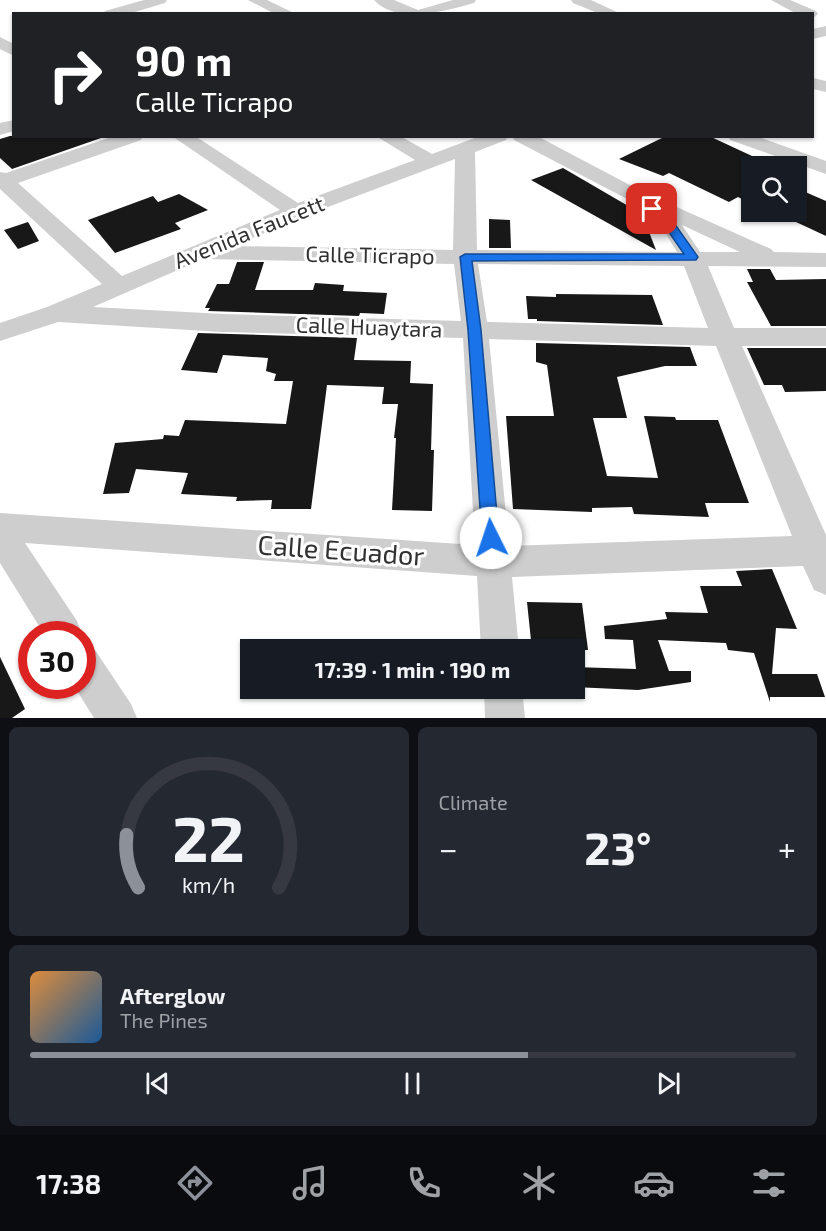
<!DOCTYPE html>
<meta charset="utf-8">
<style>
:root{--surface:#171b24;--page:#242831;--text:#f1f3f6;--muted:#9ea1a6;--line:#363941;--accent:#8c9099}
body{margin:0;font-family:"Exo 2",sans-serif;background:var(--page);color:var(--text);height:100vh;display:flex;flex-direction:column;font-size:22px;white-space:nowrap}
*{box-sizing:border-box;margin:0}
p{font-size:20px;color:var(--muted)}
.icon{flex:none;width:33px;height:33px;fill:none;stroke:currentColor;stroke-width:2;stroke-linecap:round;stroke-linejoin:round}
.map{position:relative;height:718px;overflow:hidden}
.panel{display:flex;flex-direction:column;gap:9px;padding:9px;background:#0d0f14;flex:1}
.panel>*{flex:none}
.hud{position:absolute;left:12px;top:12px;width:802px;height:126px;border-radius:0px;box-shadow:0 2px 4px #0004;background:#202124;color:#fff;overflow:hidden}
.fabs{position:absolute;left:741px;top:156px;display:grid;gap:12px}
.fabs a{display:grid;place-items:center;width:66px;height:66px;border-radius:0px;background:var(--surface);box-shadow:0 2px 4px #0004;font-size:30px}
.speed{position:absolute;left:18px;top:621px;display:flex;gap:12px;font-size:30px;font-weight:700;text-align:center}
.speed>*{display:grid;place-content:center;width:78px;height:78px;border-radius:50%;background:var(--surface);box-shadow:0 2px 4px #0004;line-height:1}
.speed .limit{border:9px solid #d22;background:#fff;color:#111}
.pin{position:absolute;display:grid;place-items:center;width:51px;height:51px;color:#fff;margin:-26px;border-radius:12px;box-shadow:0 3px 9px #0006}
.me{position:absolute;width:66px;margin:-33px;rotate:356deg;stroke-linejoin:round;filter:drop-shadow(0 0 4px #0008)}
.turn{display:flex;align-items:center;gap:21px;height:126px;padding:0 24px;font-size:27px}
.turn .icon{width:78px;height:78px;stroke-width:2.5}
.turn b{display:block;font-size:42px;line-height:51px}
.big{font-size:45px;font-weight:700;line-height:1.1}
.panel .card{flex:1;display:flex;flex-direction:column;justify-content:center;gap:9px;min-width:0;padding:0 21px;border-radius:9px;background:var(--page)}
.panel .dial{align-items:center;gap:0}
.dial svg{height:156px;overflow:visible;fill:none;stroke:var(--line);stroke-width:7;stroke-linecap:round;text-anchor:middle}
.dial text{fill:var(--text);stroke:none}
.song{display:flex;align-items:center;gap:18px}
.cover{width:72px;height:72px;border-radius:9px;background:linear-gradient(135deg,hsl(30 70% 55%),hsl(210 70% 35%))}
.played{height:6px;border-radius:3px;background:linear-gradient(90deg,var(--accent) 65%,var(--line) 65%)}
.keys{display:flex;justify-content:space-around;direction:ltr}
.heat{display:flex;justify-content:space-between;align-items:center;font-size:33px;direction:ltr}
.panel .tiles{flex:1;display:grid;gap:9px;grid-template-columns:1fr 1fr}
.card:last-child{grid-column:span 2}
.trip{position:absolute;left:240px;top:639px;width:345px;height:60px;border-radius:0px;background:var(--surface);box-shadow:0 2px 4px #0004;font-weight:700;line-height:60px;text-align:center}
.tab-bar{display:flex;height:96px;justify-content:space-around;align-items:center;background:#090b0e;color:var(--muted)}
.tab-bar .icon{width:42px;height:42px}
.tab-bar .selected{color:var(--accent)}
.tab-bar b{font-size:27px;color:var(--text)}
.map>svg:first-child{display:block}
</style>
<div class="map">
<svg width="826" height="718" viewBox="0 0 826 718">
<rect width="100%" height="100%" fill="#fff"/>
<g fill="#181818">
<polygon points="10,136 101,136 101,138 12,169 0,158 0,139"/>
<polygon points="666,136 709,136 752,156 752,204 738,197 729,202 669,173 663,176 619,159"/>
<polygon points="563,168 642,214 656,250 531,180"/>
<polygon points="796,188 826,201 826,236 796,222"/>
<polygon points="179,194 208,210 175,223 181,229 115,253 88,220 153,196 158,202"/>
<polygon points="489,219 510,220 511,248 489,248"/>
<polygon points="28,222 39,241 18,249 4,230"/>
<polygon points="237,262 264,262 255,290 313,290 315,283 344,285 343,291 387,293 384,314 360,313 359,316 208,311 210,308 205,308 217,284 229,284"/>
<polygon points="747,269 770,269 776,280 826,279 826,326 771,326 747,282 753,282"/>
<polygon points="556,294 652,295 663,325 537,321 537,319 528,319 526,296 556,297"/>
<polygon points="198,333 357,338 354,360 411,361 410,383 433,384 431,450 434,450 432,511 392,510 396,438 394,438 398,404 382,404 384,387 327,385 311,509 271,509 272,500 236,501 237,497 181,494 188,473 136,469 129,493 103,494 115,443 163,439 164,435 179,436 185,420 286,424 293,381 274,381 276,374 266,371 268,358 223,355 217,373 181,370"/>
<polygon points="536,343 690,347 697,366 665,366 617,377 627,418 593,418 607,476 658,478 644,416 675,417 676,420 718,420 749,503 705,503 709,517 634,514 632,507 592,508 592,512 513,509 506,416 554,416 547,365 536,362"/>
<polygon points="747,348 826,348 826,391 785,392 782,385 764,385"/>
<polygon points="772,569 797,629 776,628 772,674 817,674 825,697 770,697 770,702 754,653 728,650 726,643 658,640 669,671 691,671 691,682 638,690 574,687 574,667 636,669 633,640 605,639 604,626 667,619 665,612 708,613 700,586 742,586 736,571"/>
<polygon points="527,602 582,603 588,650 532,650"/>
<polygon points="0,657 25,709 12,718 0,718"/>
</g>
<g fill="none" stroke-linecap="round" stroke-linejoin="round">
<g fill="#cecece" fill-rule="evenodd">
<polygon points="144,0 167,0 165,3 128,14 103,14 105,11"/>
<polygon points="248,0 267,0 296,14 275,14"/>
<path d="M374,0H394L418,10L453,0H476L474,3C446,11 397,25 374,0Z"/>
<polygon points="571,0 591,0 621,14 600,14 573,3"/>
<polygon points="771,0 790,0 816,11 818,14 813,18 813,14 797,14"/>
<polygon points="826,26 826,36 813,39 813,29"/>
<polygon points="0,37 14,44 14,56 0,49"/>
<polygon points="813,78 826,81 826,92 813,89"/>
<polygon points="14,120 14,131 0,135 0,123"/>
<path d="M114,136H143L141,140L18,183L122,276L280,210L172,136H195L298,203L415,160L376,136H400L432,154L480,136H508L506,140L475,152L477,250L677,252L661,226L629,200L514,140L512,136H537L643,192L771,249L774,252L826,253V267L708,266L734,328H826V346H742L826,535V595L814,590L803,566L512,577L519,650H481L477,576L25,543L77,621L82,634H44L0,563V513L475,545L463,338L223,332L58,322L0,341V323L47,307L102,284L0,189V172L6,173ZM455,159L453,250L234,246L304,216ZM682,225L740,252H700ZM203,259L454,264L461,321L223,314L93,307ZM478,264L684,266L708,328L487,322ZM489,339L716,346L792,536L509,546Z"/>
<polygon points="728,136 756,136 826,161 826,174 730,140"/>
<polygon points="82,644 95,650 131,704 137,718 94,718 74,686 82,686"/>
<polygon points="484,688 522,688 525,718 485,718"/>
</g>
</g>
<polygon fill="#1a73e8" stroke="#114b97" stroke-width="1.5" points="652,206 672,220 698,257 696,260 472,261 481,330 499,538 497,544 491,546 485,544 482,538 468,330 460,257 465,254 684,254 664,225 647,209"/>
<g text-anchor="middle" stroke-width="6" stroke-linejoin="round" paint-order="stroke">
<g font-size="22" fill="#313131" stroke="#fff">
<text transform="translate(249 232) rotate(-22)" y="8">Avenida Faucett</text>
<text transform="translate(370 255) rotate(1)" y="8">Calle Ticrapo</text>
<text transform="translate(369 327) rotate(2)" y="8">Calle Huaytara</text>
</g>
<g font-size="27" fill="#313131" stroke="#fff">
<text transform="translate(341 551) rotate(4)" y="9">Calle Ecuador</text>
</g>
</g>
</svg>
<div class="fabs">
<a><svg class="icon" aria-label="search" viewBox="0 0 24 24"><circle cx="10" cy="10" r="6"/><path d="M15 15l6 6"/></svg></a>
</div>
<div class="speed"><div class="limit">30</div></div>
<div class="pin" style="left:652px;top:209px;background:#d93025"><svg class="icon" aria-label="arrive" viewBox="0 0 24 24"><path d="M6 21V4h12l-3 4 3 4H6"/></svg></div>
<svg class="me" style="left:491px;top:538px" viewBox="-20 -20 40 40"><circle r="19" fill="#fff"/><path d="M0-13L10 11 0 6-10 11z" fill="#1a73e8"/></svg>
<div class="trip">17:39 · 1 min · 190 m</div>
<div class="hud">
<div class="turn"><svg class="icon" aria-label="right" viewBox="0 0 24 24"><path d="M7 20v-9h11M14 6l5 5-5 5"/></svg><div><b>90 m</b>Calle Ticrapo</div></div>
</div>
</div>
<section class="panel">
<div class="tiles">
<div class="card dial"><svg viewBox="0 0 100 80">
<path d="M14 69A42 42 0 1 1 86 69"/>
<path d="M14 69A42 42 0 0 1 8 42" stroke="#8c9099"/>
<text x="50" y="56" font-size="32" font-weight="700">22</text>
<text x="50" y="72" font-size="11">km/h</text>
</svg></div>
<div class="card"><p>Climate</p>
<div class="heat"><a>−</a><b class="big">23°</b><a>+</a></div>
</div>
<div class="card">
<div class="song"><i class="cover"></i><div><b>Afterglow</b><p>The Pines</p></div></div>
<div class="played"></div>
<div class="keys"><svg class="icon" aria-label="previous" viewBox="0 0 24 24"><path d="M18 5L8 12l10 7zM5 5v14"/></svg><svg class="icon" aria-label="pause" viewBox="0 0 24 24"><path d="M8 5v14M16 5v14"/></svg><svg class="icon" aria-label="next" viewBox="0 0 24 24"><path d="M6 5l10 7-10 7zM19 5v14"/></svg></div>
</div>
</div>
</section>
<nav class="tab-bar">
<b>17:38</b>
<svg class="icon selected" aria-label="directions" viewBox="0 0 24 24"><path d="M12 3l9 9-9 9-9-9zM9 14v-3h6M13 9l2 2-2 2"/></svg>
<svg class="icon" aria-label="music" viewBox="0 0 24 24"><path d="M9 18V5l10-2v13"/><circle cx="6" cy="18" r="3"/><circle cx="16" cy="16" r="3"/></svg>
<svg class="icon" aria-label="phone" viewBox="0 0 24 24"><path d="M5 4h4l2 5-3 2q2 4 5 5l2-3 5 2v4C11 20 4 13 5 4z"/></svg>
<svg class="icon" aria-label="climate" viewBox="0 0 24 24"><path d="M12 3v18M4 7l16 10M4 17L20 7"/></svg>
<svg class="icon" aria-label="car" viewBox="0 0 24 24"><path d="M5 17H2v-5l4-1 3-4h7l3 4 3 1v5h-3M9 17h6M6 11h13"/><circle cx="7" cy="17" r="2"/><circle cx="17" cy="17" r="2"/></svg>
<svg class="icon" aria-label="filters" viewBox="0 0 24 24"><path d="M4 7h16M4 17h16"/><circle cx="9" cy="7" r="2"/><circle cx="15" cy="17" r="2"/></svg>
</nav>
